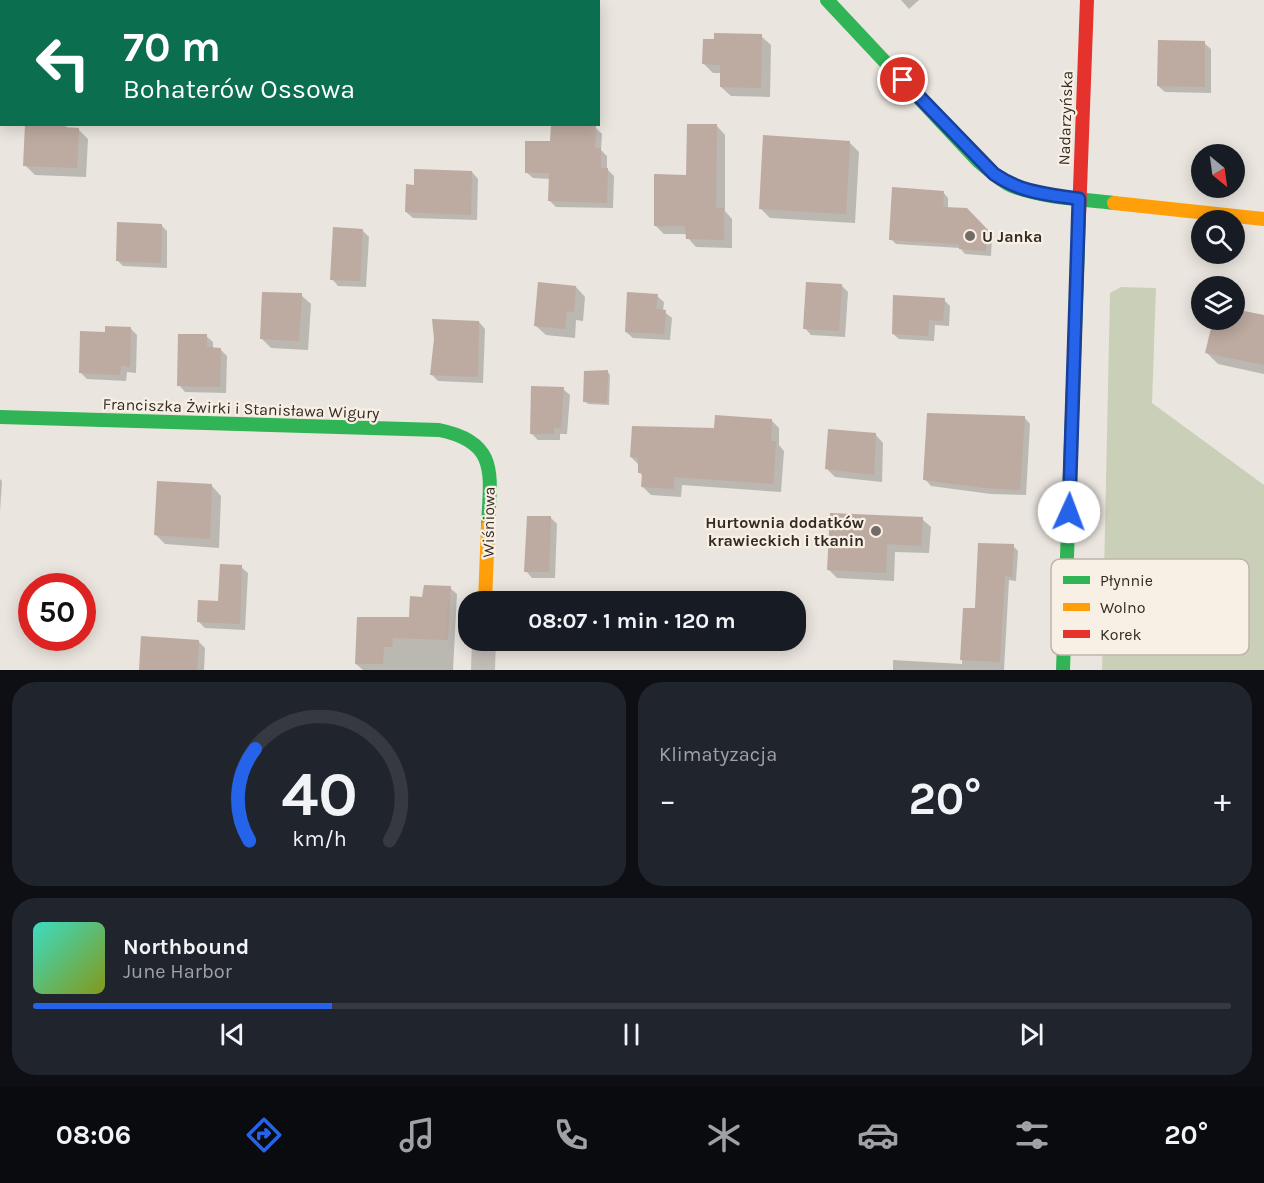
<!DOCTYPE html>
<html lang="pl">
<meta charset="utf-8">
<style>
:root{--surface:#171b24;--page:#20242c;--text:#f1f3f6;--muted:#9ea1a6;--line:#363941;--accent:#2563eb}
body{margin:0;font-family:Karla,sans-serif;background:var(--page);color:var(--text);height:100vh;display:flex;flex-direction:column;font-size:22px;white-space:nowrap}
*{box-sizing:border-box;margin:0}
p{font-size:20px;color:var(--muted)}
.icon{flex:none;width:33px;height:33px;fill:none;stroke:currentColor;stroke-width:2;stroke-linecap:round;stroke-linejoin:round}
.map{position:relative;height:670px;overflow:hidden}
.sheet{display:flex;flex-direction:column;gap:12px;padding:12px;background:#0d0f14;flex:1}
.sheet>*{flex:none}
.top-card{position:absolute;left:0px;top:0px;width:600px;height:126px;box-shadow:0 3px 15px #0003;background:#0b6e4f;color:#fff;overflow:hidden}
.needle{width:39px;rotate:151deg}
.buttons{position:absolute;left:1191px;top:144px;display:grid;gap:12px}
.buttons a{display:grid;place-items:center;width:54px;height:54px;border-radius:50%;background:var(--surface);box-shadow:0 3px 15px #0003;font-size:30px}
.speed{position:absolute;left:18px;top:573px;display:flex;gap:12px;font-size:30px;font-weight:700;text-align:center}
.speed>*{display:grid;place-content:center;width:78px;height:78px;border-radius:50%;background:var(--surface);box-shadow:0 3px 15px #0003;line-height:1}
.speed .limit{border:9px solid #d22;background:#fff;color:#111}
.pin{position:absolute;display:grid;place-items:center;width:51px;height:51px;color:#fff;margin:-26px;border:3px solid #fff;border-radius:50%;box-shadow:0 2px 6px #0007}
.me{position:absolute;width:66px;margin:-33px;rotate:2deg;stroke-linejoin:round;filter:drop-shadow(0 0 4px #0008)}
.turn{display:flex;align-items:center;gap:21px;height:126px;padding:0 24px;font-size:27px}
.turn .icon{width:78px;height:78px;stroke-width:2.5}
.turn b{display:block;font-size:42px;line-height:51px}
.big{font-size:45px;font-weight:700;line-height:1.1}
.sheet .widget{flex:1;display:flex;flex-direction:column;justify-content:center;gap:9px;min-width:0;padding:0 21px;border-radius:24px;background:var(--page)}
.sheet .dial{align-items:center;gap:0}
.dial svg{height:156px;overflow:visible;fill:none;stroke:var(--line);stroke-width:7;stroke-linecap:round;text-anchor:middle}
.dial text{fill:var(--text);stroke:none}
.song{display:flex;align-items:center;gap:18px}
.cover{width:72px;height:72px;border-radius:9px;background:linear-gradient(135deg,hsl(170 70% 55%),hsl(70 70% 35%))}
.played{height:6px;border-radius:3px;background:linear-gradient(90deg,var(--accent) 25%,var(--line) 25%)}
.keys{display:flex;justify-content:space-around;direction:ltr}
.heat{display:flex;justify-content:space-between;align-items:center;font-size:33px;direction:ltr}
.sheet .tiles{flex:1;display:grid;gap:12px;grid-template-columns:1fr 1fr}
.widget:last-child{grid-column:span 2}
.trip{position:absolute;left:458px;top:591px;width:348px;height:60px;border-radius:24px;background:var(--surface);box-shadow:0 3px 15px #0003;font-weight:700;line-height:60px;text-align:center}
.tabs{display:flex;height:96px;justify-content:space-around;align-items:center;background:#090b0e;color:var(--muted)}
.tabs .icon{width:42px;height:42px}
.tabs .selected{color:var(--accent)}
.tabs b{font-size:27px;color:var(--text)}
.map>svg:first-child{display:block}
</style>
<div class="map">
<svg width="1264" height="670" viewBox="0 0 1264 670">
<rect width="100%" height="100%" fill="#eae5de"/>
<polygon fill="#cad0b8" points="1121,287 1156,288 1152,403 1264,485 1264,670 1102,670 1110,293"/>
<g fill="#0003">
<polygon points="46,0 91,0 46,2"/>
<polygon points="901,0 919,0 909,9"/>
<polygon points="761,36 771,45 770,97 731,96 721,87 722,73 713,73 703,63"/>
<polygon points="1204,43 1211,49 1211,93 1165,92 1158,86"/>
<polygon points="26,124 64,124 69,129 78,129 88,139 86,177 35,175 25,165"/>
<polygon points="717,126 725,135 725,211 732,219 732,248 696,247 688,238 687,234 664,234 655,225 687,176"/>
<polygon points="595,127 602,134 601,150 607,156 607,169 614,176 613,208 556,207 549,200 550,179 533,178 526,172 551,142"/>
<polygon points="849,142 859,152 855,223 770,218 761,209"/>
<polygon points="472,172 478,179 477,220 413,218 406,212 415,186"/>
<polygon points="943,192 948,198 948,209 966,210 992,237 991,256 965,254 960,248 896,244 891,239"/>
<polygon points="162,226 167,231 167,268 123,266 117,260"/>
<polygon points="363,231 369,237 366,287 338,286 332,279"/>
<polygon points="842,286 848,292 845,337 811,335 805,328"/>
<polygon points="576,287 585,297 583,321 576,320 575,338 546,335 536,326"/>
<polygon points="301,295 311,304 308,350 271,348 262,339"/>
<polygon points="657,296 664,302 663,311 672,318 670,340 633,338 626,332"/>
<polygon points="944,300 950,306 949,326 935,325 934,341 899,339 893,334"/>
<polygon points="1264,316 1264,374 1218,364 1206,352 1214,320"/>
<polygon points="479,322 485,329 483,383 438,381 432,375"/>
<polygon points="131,329 137,335 136,373 127,372 126,381 87,379 81,373 106,334"/>
<polygon points="206,336 213,342 213,349 220,349 227,356 226,393 185,392 179,385"/>
<polygon points="608,372 610,375 609,405 588,404 585,401"/>
<polygon points="563,389 570,395 567,434 560,434 560,440 538,440 531,433"/>
<polygon points="1024,417 1030,424 1026,495 991,494 931,486 925,479"/>
<polygon points="771,420 779,428 779,445 784,451 781,492 682,485 681,497 651,495 643,487 643,476 639,472 639,465 631,457 716,430"/>
<polygon points="875,434 883,443 882,482 835,477 827,469"/>
<polygon points="0,479 2,481 0,512"/>
<polygon points="212,486 221,496 219,548 165,544 156,535"/>
<polygon points="550,517 557,524 555,578 532,578 526,571"/>
<polygon points="922,519 931,527 929,553 895,552 894,581 837,578 829,570"/>
<polygon points="1013,546 1018,551 1016,581 1009,580 1004,670 893,670 893,660 962,664 964,609 977,610"/>
<polygon points="241,567 248,573 245,630 205,628 198,621 219,602"/>
<polygon points="450,588 457,594 453,670 363,670 356,664 410,619 424,599"/>
<polygon points="198,641 205,648 204,670 141,670"/>
</g>
<g fill="#bdaaa0">
<polygon points="714,33 762,34 761,88 720,87 720,65 702,64 703,39 714,39"/>
<polygon points="1158,40 1205,41 1205,87 1157,86"/>
<polygon points="25,124 63,124 63,127 79,128 77,168 23,166"/>
<polygon points="687,124 717,124 716,208 724,208 724,240 686,239 685,226 654,226 654,174 686,175"/>
<polygon points="551,125 596,126 595,148 601,148 601,168 608,168 607,203 548,201 549,173 525,173 525,141 550,141"/>
<polygon points="763,135 850,141 846,214 759,209"/>
<polygon points="414,169 472,171 471,215 405,212 406,184 414,185"/>
<polygon points="892,187 944,191 943,207 967,208 988,230 986,251 959,249 959,244 889,240"/>
<polygon points="117,222 162,224 161,263 116,261"/>
<polygon points="333,227 363,229 360,281 330,280"/>
<polygon points="538,282 576,286 574,312 567,311 565,329 534,326"/>
<polygon points="806,282 842,284 839,331 803,329"/>
<polygon points="262,292 302,293 299,341 260,339"/>
<polygon points="627,292 658,294 656,309 666,310 664,334 625,332"/>
<polygon points="893,295 945,298 943,321 929,320 928,336 892,334"/>
<polygon points="1234,309 1264,315 1264,365 1205,353 1213,320 1234,320"/>
<polygon points="432,319 479,321 478,377 430,375 434,339"/>
<polygon points="105,326 131,327 130,367 121,366 120,375 79,373 80,331 105,332"/>
<polygon points="178,334 207,334 207,347 221,348 220,387 177,386"/>
<polygon points="608,370 607,403 583,402 584,371"/>
<polygon points="531,386 564,387 561,428 554,428 554,434 530,434"/>
<polygon points="927,413 1025,416 1020,490 984,488 923,480"/>
<polygon points="715,415 772,419 771,441 776,441 773,484 674,477 674,489 641,487 642,473 638,473 638,458 630,457 632,426 714,428"/>
<polygon points="828,429 876,433 874,475 825,469"/>
<polygon points="157,481 212,484 210,539 154,535"/>
<polygon points="830,513 923,517 921,546 887,544 886,573 827,570"/>
<polygon points="527,516 551,516 549,572 524,572"/>
<polygon points="978,543 1014,544 1012,577 1005,576 1000,662 960,660 963,608 975,608"/>
<polygon points="220,564 242,565 240,624 197,622 198,600 218,601"/>
<polygon points="424,585 451,586 448,640 393,638 392,647 384,647 383,664 355,664 357,617 409,617 410,596 422,597"/>
<polygon points="141,636 199,640 197,670 139,670"/>
</g>
<g fill="none" stroke-linecap="round" stroke-linejoin="round">
<polyline stroke="#c3bdb7" stroke-width="24" points="483,670 484,640"/>
<g stroke="#30b455" stroke-width="14">
<path d="M827,0L978,161C988,169 1000,181 1012,186C1043,198 1081,199 1114,203"/>
<path d="M0,417L439,430C500,442 490,476 488,526"/>
<polyline points="1063,670 1079,216"/>
</g>
<g stroke="#ff9f0a" stroke-width="14">
<polyline points="1114,203 1264,219"/>
<polyline points="485,602 488,526"/>
</g>
<polyline stroke="#e5322d" stroke-width="14" points="1079,216 1087,0"/>
</g>
<g fill="none" stroke-linecap="round" stroke-linejoin="round">
<defs>
<path id="route" d="M903,80L994,174C1022,193 1046,194 1079,199L1069,512"/>
</defs>
<use href="#route" stroke="#184099" stroke-width="15"/>
<use href="#route" stroke="#2563eb" stroke-width="10"/>
</g>
<g fill="#736c66" stroke="#f8f0e4" stroke-width="2">
<circle cx="970" cy="236" r="6"/>
<circle cx="876" cy="531" r="6"/>
</g>
<g text-anchor="middle" stroke-width="4.5" stroke-linejoin="round" paint-order="stroke">
<g font-size="16" fill="#332b26" stroke="#f8f0e4">
<text transform="translate(1065 118) rotate(-88)" y="6">Nadarzyńska</text>
<text transform="translate(241 408) rotate(2)" y="6">Franciszka Żwirki i Stanisława Wigury</text>
<text transform="translate(488 522) rotate(-89)" y="6">Wiśniowa</text>
</g>
<g font-size="16" font-weight="bold" fill="#332b26" stroke="#f8f0e4" text-anchor="start">
<text x="982" y="242">U Janka</text>
<text x="864" y="528" text-anchor="end">Hurtownia dodatków<tspan x="864" dy="18">krawieckich i tkanin</tspan></text>
</g>
</g>
<rect x="1051" y="559" width="198" height="96" rx="9" fill="#f8f0e4" stroke="#bdb5ab" stroke-width="1.5"/>
<rect x="1063" y="576" width="27" height="8" fill="#30b455"/>
<rect x="1063" y="603" width="27" height="8" fill="#ff9f0a"/>
<rect x="1063" y="630" width="27" height="8" fill="#e5322d"/>
<g font-size="16" fill="#332b26">
<text x="1100" y="586">Płynnie</text>
<text x="1100" y="613">Wolno</text>
<text x="1100" y="640">Korek</text>
</g>
</svg>
<div class="buttons">
<a><svg class="needle" viewBox="-14 -14 28 28"><path d="M0-13l5 13h-10z" fill="#e53935"/><path d="M0 13l5-13h-10z" fill="#9ea1a6"/></svg></a>
<a><svg class="icon" aria-label="search" viewBox="0 0 24 24"><circle cx="10" cy="10" r="6"/><path d="M15 15l6 6"/></svg></a>
<a><svg class="icon" aria-label="layers" viewBox="0 0 24 24"><path d="M12 4l9 5-9 5-9-5zM3 14l9 5 9-5"/></svg></a>
</div>
<div class="speed"><div class="limit">50</div></div>
<div class="pin" style="left:903px;top:80px;background:#d93025"><svg class="icon" aria-label="arrive" viewBox="0 0 24 24"><path d="M6 21V4h12l-3 4 3 4H6"/></svg></div>
<svg class="me" style="left:1069px;top:512px" viewBox="-20 -20 40 40"><circle r="19" fill="#fff"/><path d="M0-13L10 11 0 6-10 11z" fill="#2563eb"/></svg>
<div class="trip">08:07 · 1 min · 120 m</div>
<div class="top-card">
<div class="turn"><svg class="icon" aria-label="left" viewBox="0 0 24 24"><path d="M17 20v-9H6M10 6l-5 5 5 5"/></svg><div><b>70 m</b>Bohaterów Ossowa</div></div>
</div>
</div>
<section class="sheet">
<div class="tiles">
<div class="widget dial"><svg viewBox="0 0 100 80">
<path d="M14 69A42 42 0 1 1 86 69"/>
<path d="M14 69A42 42 0 0 1 17 22" stroke="#2563eb"/>
<text x="50" y="56" font-size="32" font-weight="700">40</text>
<text x="50" y="72" font-size="11">km/h</text>
</svg></div>
<div class="widget"><p>Klimatyzacja</p>
<div class="heat"><a>−</a><b class="big">20°</b><a>+</a></div>
</div>
<div class="widget">
<div class="song"><i class="cover"></i><div><b>Northbound</b><p>June Harbor</p></div></div>
<div class="played"></div>
<div class="keys"><svg class="icon" aria-label="previous" viewBox="0 0 24 24"><path d="M18 5L8 12l10 7zM5 5v14"/></svg><svg class="icon" aria-label="pause" viewBox="0 0 24 24"><path d="M8 5v14M16 5v14"/></svg><svg class="icon" aria-label="next" viewBox="0 0 24 24"><path d="M6 5l10 7-10 7zM19 5v14"/></svg></div>
</div>
</div>
</section>
<nav class="tabs">
<b>08:06</b>
<svg class="icon selected" aria-label="directions" viewBox="0 0 24 24"><path d="M12 3l9 9-9 9-9-9zM9 14v-3h6M13 9l2 2-2 2"/></svg>
<svg class="icon" aria-label="music" viewBox="0 0 24 24"><path d="M9 18V5l10-2v13"/><circle cx="6" cy="18" r="3"/><circle cx="16" cy="16" r="3"/></svg>
<svg class="icon" aria-label="phone" viewBox="0 0 24 24"><path d="M5 4h4l2 5-3 2q2 4 5 5l2-3 5 2v4C11 20 4 13 5 4z"/></svg>
<svg class="icon" aria-label="climate" viewBox="0 0 24 24"><path d="M12 3v18M4 7l16 10M4 17L20 7"/></svg>
<svg class="icon" aria-label="car" viewBox="0 0 24 24"><path d="M5 17H2v-5l4-1 3-4h7l3 4 3 1v5h-3M9 17h6M6 11h13"/><circle cx="7" cy="17" r="2"/><circle cx="17" cy="17" r="2"/></svg>
<svg class="icon" aria-label="filters" viewBox="0 0 24 24"><path d="M4 7h16M4 17h16"/><circle cx="9" cy="7" r="2"/><circle cx="15" cy="17" r="2"/></svg>
<b>20°</b>
</nav>
